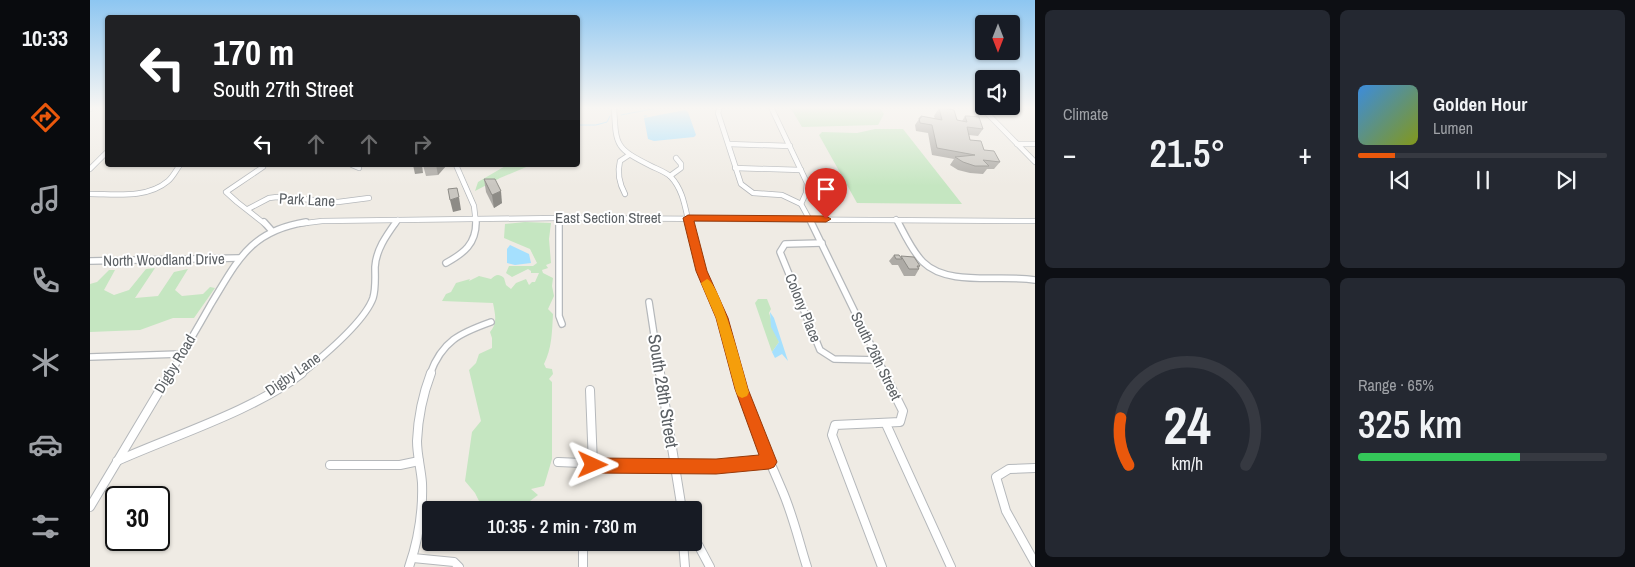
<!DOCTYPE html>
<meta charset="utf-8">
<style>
:root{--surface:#171b24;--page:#242831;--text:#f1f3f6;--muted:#9ea1a6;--line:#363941;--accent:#ea580c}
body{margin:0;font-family:"Archivo Narrow",sans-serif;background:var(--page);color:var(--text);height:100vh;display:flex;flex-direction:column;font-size:19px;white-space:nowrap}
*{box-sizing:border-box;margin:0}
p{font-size:16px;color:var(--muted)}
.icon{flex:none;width:28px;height:28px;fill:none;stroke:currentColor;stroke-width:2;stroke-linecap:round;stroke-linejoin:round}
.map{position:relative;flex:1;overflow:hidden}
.side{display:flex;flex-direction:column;gap:10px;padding:10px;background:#0d0f14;width:600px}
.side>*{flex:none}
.guide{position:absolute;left:15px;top:15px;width:475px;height:152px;border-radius:5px;box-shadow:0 1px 4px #0004;background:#202124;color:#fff;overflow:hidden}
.needle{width:32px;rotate:180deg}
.controls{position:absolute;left:885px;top:15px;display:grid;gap:10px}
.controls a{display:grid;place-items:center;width:45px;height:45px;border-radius:5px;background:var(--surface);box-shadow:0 1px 4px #0004;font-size:25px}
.speed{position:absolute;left:15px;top:486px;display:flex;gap:10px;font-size:25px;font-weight:700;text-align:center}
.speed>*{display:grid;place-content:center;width:65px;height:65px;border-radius:50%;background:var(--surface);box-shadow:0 1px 4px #0004;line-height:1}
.speed .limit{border:2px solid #111;border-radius:8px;background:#fff;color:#111}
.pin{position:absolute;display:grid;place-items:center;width:42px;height:42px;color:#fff;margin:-51px -21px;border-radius:50% 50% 50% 0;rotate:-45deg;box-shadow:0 0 5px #0007}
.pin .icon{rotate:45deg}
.me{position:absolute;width:55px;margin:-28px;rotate:91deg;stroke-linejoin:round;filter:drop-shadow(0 0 4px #0008)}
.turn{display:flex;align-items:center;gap:18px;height:105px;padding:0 25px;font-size:22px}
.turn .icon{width:65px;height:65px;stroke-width:2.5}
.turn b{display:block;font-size:35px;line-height:42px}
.lanes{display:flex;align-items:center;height:48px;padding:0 25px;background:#0003;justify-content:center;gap:25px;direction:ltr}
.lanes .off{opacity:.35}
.big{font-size:38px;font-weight:600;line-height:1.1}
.side .tile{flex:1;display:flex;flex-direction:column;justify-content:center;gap:8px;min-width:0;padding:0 18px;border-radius:8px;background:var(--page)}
.side .dial{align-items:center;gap:0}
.dial svg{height:130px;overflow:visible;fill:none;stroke:var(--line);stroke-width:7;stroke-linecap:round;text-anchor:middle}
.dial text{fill:var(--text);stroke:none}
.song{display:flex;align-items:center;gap:15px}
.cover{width:60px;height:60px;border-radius:8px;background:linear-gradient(135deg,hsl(210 70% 55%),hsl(70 70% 35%))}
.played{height:5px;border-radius:2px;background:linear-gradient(90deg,var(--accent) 15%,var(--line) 15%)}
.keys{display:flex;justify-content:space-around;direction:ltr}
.heat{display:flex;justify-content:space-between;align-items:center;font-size:28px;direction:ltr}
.charge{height:8px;border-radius:4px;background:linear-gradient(90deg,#34c759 65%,var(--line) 0)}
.side .tiles{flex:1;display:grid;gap:10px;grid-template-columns:repeat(2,1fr)}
.trip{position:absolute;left:332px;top:501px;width:280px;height:50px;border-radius:5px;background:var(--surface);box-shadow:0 1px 4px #0004;font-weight:600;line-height:50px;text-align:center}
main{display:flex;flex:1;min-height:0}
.dock{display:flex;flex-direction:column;width:90px;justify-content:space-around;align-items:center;background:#090b0e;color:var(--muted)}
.dock .icon{width:35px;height:35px}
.dock .active{color:var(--accent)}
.dock b{font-size:22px;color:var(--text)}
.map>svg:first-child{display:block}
</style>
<main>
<nav class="dock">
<b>10:33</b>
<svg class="icon active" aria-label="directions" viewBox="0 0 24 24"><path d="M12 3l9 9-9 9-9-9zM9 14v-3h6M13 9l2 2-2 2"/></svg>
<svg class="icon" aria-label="music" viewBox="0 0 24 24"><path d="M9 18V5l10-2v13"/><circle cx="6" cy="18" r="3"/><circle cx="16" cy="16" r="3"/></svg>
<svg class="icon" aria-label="phone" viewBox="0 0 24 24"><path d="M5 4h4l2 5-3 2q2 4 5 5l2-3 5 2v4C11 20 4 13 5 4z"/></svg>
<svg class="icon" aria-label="climate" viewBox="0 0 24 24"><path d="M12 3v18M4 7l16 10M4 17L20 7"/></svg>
<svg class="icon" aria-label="car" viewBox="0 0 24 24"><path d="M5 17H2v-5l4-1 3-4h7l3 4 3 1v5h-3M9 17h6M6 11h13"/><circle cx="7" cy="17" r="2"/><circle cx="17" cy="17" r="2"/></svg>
<svg class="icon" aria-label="filters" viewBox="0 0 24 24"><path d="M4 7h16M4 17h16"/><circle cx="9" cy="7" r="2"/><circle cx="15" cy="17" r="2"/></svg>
</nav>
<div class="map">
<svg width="945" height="567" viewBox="0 0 945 567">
<rect width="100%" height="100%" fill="#efebe4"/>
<g fill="#c5e6c1">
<polygon points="700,107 789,107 794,114 788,125 712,127"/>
<polygon points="785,129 813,129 872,204 767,203 729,135 732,132 767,133"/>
<polygon points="417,165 441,165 410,178 385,191 388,182"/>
<path d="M435,222L461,223L459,239L461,263L456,265L458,268L452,270L453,273L463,278L462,286L464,296L458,309L463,314C462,332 462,348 454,364L456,368L462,369L463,374L459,379L462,382V459L454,486L441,489L448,495L440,501L438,510L427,508L398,510L392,507L385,493L375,481L382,432L391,421L379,370L386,363L389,354L402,348V338L400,332C408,323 405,314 403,303L352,301L356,294L361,292L366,283L380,279L379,281L389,276L401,279C406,275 408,273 414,278L416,285L421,289L426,283L436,279L439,285L442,282H445L449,273H441V271L438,269L422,277L416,273L419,266H443L447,263L440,249L414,238L415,224Z"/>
<polygon points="65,268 45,298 68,296 84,272 98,269 85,290 92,296 113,294 120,287 125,288 104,318 83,318 50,330 0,332 0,284 7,282 19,270 25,270 14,290 24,295 39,290 56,269"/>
<polygon points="668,299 677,299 681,309 679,313 689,342 682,352 665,303"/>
</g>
<g fill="#a5e0fe">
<polygon points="595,110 598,112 606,135 604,137 564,141 558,139 554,118"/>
<polygon points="420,245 439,254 441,263 425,265 417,263 417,249"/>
<polygon points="680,312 684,318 698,361 692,354 685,358 682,352 689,342 681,327"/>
</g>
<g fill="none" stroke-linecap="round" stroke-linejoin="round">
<g stroke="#a5e0fe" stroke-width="1">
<polyline points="531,115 573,107"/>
<polyline points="554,116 557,116"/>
<polyline points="488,125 506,125 517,122 520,116"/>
</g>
<defs>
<g id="minor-far2">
<polyline points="0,107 0,109"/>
<path d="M524,107C526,146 525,148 561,166C567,169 576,172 581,177C593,190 595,207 599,224"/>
<polyline points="630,107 628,113 651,184 663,193 692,195 711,204"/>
<polyline points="681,107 717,183 716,193 711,204 722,224"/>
<polyline points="891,107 945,162"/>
<polyline points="639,144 700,146"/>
<polyline points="927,144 945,144"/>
<polyline points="262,165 269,168"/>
<polyline points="366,165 384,206 386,224"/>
<polyline points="173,167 136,192 147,202 175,224"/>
<polyline points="645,168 711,170"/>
<polyline points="0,169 18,151"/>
<polyline points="580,176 591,168 591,164 586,158"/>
<path d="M0,194C25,194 57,199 78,181C83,177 86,170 90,165"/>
<path d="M535,194C529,183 527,173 530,161L539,155"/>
<polyline points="158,209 179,198 187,197 248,202 279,198"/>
<polyline points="469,218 469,224"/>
<polyline points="806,219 809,224"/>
<polyline points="208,224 232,221 469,218 945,221"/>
<polyline points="305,224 308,220"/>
</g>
<g id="minor-far1">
<polyline points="174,222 182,231"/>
<polyline points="469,222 469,316 472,324"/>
<polyline points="599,222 611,271 632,317 647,374"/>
<polyline points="721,222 795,374"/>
<path d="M808,222C815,235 822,251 833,262C858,287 911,274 945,280"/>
<polyline points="732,243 695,244 690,252 730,350 744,359 788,360"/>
<polyline points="0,261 149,258"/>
<path d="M356,263C374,253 386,244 386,222"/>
<polyline points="559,302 570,374"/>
<polyline points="0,357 90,354"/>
<path d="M80,374C94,351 108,327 121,304C148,260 160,231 216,222"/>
<path d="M211,374C231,358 274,323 283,298C286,288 285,278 285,267C286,250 296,236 306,222"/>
<path d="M340,374C352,341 370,333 401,322"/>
</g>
<g id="minor">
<polyline points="570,373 592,510"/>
<path d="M647,373C657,413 676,452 692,490C703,515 709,542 717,567"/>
<polyline points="500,390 503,465"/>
<polyline points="796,424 861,567"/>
<path d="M27,461C85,435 163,411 212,373"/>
<polyline points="468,462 586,467 626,467 679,462"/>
<polyline points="240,465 310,465 329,461"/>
<polyline points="945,468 919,469 906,477 916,511 945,563"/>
<polyline points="0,507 80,373"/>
<polyline points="604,537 620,567"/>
<polyline points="593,542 595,567"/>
<polyline points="323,558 364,562 369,567"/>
<path d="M319,567C328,541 333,511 332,483C331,469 327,455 327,441C328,418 333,394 341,373"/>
<polyline points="493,567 493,551 496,542"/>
<polyline points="792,567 742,435 745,425 810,422 813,411 794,373"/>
</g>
</defs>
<use href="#minor-far2" stroke="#b5b8bb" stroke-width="6"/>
<use href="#minor-far1" stroke="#b5b8bb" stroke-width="8"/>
<use href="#minor" stroke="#b5b8bb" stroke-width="10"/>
<use href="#minor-far2" stroke="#fff" stroke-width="4.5"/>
<use href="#minor-far1" stroke="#fff" stroke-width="5.5"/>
<use href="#minor" stroke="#fff" stroke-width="8"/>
</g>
<g fill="#adaaa5">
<polygon points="849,108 867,120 872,121 875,116 893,129 888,136 879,135 880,140 910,162 904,169 897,169 893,174 880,173 868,170 860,165 864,159 842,155 838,133 826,131 825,125 831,116 845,119 844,116"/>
<polygon points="333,165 356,165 356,166 348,175 336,176"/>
<polygon points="394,179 412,203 404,208 396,192"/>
<polygon points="804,255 811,257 830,266 829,268 829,269 825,276 814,276 808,265 802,265 799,261"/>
</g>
<g fill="#8d8b86">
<polygon points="323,165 332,165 333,173 325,174"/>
<polygon points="346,165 356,165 356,166 348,175"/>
<polygon points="411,191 412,203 404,208 402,195"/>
<polygon points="369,197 371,210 363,212 360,200"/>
</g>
<g fill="#c9c6c0" stroke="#8d8b86">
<polygon points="849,108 853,108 864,110 867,120 877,122 875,116 878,116 889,117 893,129 877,127 880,140 891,141 894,150 904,151 910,162 893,160 899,166 885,166 873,162 865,157 885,155 847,148 842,125 830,123 829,118 831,118 831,116 852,120"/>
<polygon points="394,179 405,179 411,191 402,195"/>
<polygon points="367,188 369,197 360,200 358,189"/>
<polygon points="804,255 809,255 812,259 806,259"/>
<polygon points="811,256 824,257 830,266 827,266 829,269 819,269"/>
</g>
<linearGradient id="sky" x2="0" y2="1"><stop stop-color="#8dc6f1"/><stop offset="0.58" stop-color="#f8f6f3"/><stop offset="1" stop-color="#f8f6f3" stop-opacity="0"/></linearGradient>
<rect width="945" height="186" fill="url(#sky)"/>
<polygon fill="#ea580c" stroke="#983908" points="598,215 736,216 741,219 736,222 604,221 617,271 638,318 658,389 687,462 684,467 679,469 626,474 503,473 498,470 496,465 498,460 503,458 626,459 669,455 645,389 626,318 606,271 593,218"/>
<path fill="#f59e0b" d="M617,279C631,284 654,374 659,392L657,396L652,398L648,396L646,392L626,318L611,283Z"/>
<g text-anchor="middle" stroke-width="4" stroke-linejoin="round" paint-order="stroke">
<g font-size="15" fill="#5c6165" stroke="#fff">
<text transform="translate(217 200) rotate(3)" y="5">Park Lane</text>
<text x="518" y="223">East Section Street</text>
<text transform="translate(74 260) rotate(-1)" y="5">North Woodland Drive</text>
<text transform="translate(713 308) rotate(68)" y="5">Colony Place</text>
<text transform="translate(786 356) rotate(64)" y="5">South 26th Street</text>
<text transform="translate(85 364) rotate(-59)" y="5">Digby Road</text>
<text transform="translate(203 374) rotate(-35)" y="5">Digby Lane</text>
</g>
<g font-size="18" fill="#5c6165" stroke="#fff">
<text transform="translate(573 391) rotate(81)" y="6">South 28th Street</text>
</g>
</g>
</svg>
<div class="controls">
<a><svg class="needle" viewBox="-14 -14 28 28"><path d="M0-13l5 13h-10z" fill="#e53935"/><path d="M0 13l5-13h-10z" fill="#9ea1a6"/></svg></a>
<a><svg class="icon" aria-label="sound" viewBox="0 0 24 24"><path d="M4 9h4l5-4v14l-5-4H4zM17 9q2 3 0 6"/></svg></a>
</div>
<div class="speed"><div class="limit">30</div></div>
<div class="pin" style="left:736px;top:219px;background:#d93025"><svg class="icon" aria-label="arrive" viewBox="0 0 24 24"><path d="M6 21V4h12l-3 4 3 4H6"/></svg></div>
<svg class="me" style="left:503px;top:465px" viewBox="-20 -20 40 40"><path d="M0-17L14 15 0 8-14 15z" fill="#ea580c" stroke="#fff" stroke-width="4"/></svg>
<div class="trip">10:35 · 2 min · 730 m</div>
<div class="guide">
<div class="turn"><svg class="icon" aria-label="left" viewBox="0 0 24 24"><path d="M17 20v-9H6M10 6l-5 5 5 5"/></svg><div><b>170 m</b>South 27th Street</div></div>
<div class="lanes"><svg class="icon" aria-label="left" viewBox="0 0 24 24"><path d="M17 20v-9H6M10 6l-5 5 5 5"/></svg><svg class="icon off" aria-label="ahead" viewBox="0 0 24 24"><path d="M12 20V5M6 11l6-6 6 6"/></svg><svg class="icon off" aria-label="ahead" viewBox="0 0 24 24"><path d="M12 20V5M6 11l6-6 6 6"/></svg><svg class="icon off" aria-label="right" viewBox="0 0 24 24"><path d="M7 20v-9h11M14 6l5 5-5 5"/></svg></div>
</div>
</div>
<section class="side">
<div class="tiles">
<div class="tile"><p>Climate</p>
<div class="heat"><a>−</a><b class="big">21.5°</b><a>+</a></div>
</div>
<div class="tile">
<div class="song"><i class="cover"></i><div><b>Golden Hour</b><p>Lumen</p></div></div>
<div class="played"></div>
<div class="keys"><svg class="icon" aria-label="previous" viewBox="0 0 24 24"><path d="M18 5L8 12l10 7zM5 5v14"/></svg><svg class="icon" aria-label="pause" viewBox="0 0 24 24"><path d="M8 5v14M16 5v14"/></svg><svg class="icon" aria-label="next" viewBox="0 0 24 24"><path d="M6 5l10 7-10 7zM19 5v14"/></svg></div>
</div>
<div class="tile dial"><svg viewBox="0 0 100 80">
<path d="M14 69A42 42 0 1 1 86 69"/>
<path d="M14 69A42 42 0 0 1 9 40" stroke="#ea580c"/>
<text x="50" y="56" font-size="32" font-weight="700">24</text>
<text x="50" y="72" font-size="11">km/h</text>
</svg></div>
<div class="tile"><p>Range · 65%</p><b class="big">325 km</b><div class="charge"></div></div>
</div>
</section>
</main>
